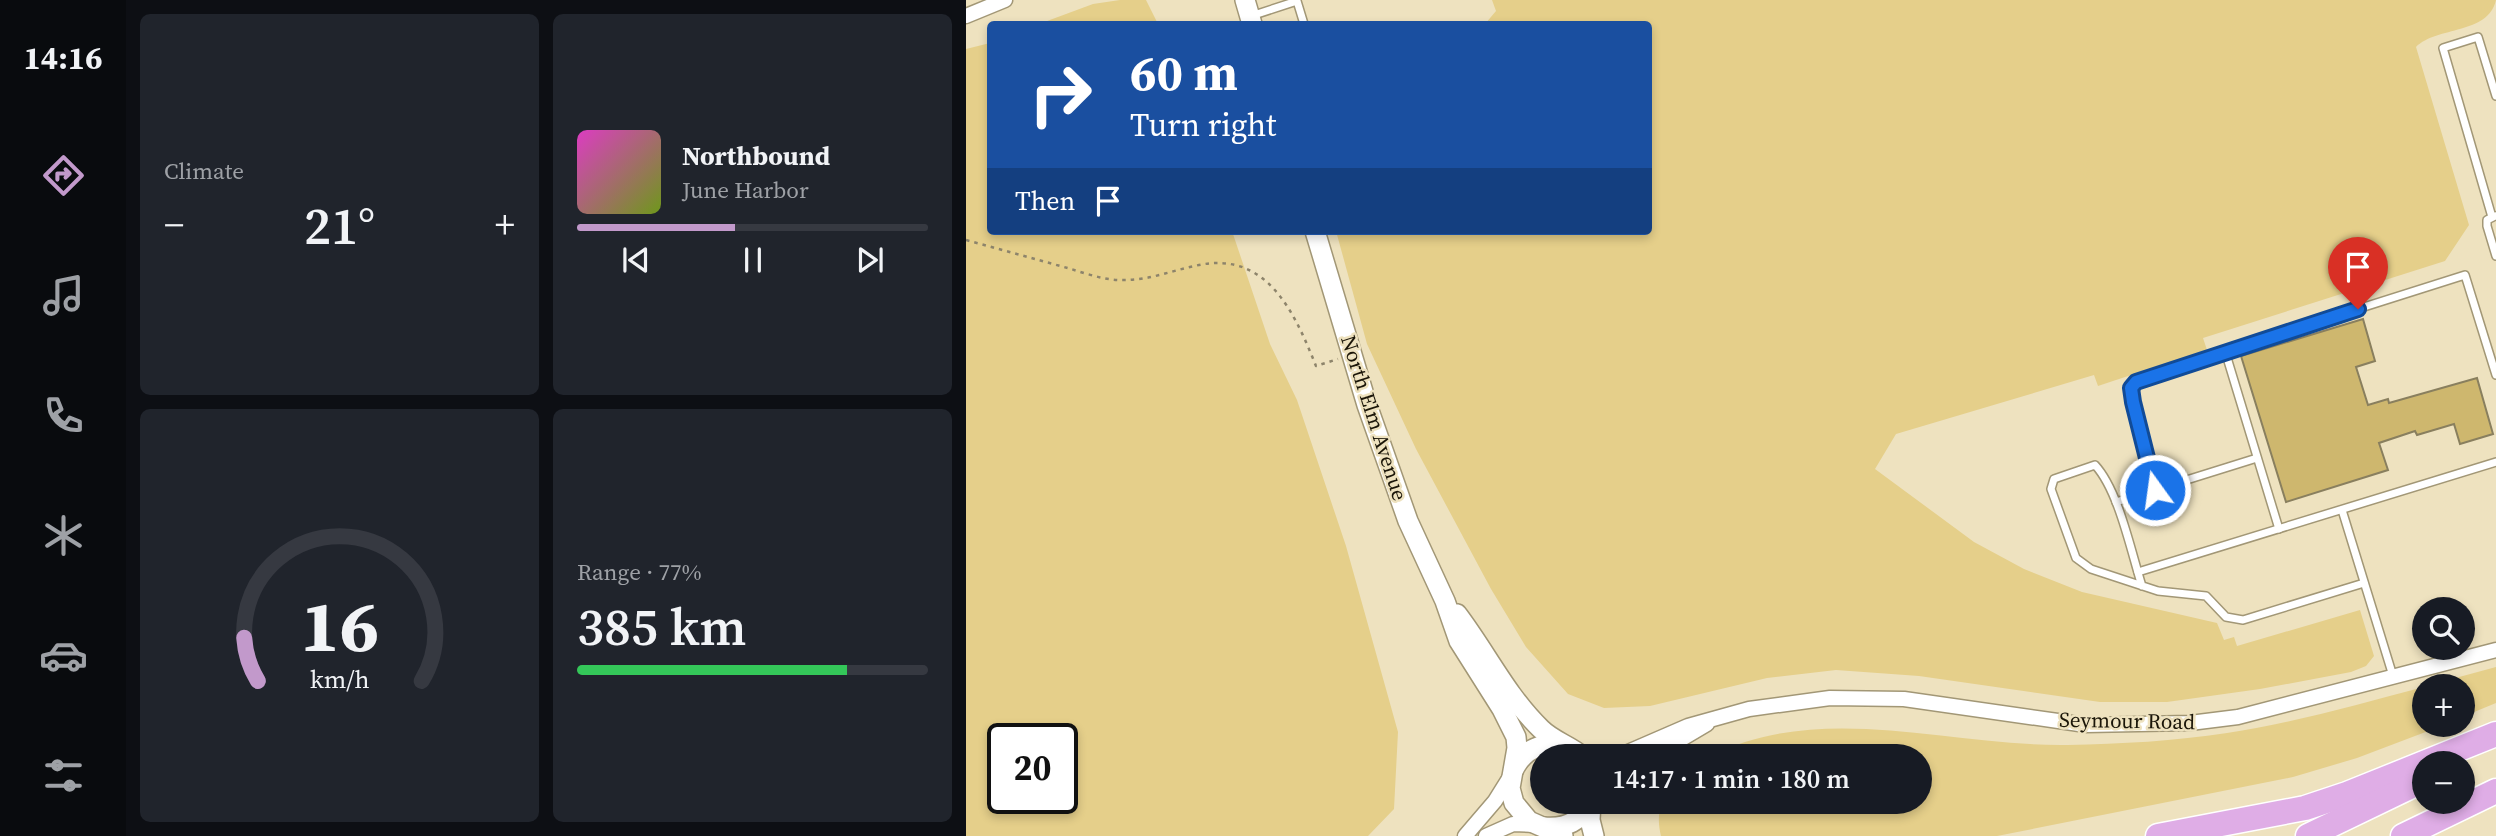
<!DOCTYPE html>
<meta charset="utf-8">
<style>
:root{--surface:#171b24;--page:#20242c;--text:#f1f3f6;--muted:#9ea1a6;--line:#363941;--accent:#c299cb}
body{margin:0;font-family:"Source Serif 4",serif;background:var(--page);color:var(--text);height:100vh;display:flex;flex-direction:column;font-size:26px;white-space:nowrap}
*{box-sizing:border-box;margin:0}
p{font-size:23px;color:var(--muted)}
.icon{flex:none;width:38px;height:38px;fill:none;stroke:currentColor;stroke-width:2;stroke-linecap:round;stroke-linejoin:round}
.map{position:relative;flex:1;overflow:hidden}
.drawer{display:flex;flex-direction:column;gap:14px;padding:14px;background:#0d0f14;width:840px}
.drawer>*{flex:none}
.hud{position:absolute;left:21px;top:21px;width:665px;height:214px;border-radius:7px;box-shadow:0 4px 10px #0003;background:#1a4fa0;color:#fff;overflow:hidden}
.tools{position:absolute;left:1446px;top:597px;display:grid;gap:14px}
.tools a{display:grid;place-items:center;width:63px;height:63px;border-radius:50%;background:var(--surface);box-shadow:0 4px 10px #0003;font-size:35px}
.speed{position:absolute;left:21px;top:723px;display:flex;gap:14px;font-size:35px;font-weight:700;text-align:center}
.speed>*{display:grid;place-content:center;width:91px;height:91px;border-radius:50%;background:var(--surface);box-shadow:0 4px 10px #0003;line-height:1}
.speed .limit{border:4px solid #111;border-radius:10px;background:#fff;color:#111}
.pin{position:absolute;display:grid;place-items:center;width:60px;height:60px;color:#fff;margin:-72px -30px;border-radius:50% 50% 50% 0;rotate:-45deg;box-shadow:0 0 7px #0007}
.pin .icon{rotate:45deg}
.me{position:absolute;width:77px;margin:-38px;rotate:346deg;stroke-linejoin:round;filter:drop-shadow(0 0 5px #0008)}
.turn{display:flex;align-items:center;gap:24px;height:147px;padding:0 28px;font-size:32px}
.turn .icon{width:91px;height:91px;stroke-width:2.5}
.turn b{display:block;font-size:49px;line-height:60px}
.then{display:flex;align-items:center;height:66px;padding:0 28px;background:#0003;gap:14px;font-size:26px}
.big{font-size:52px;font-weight:600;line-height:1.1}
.drawer .widget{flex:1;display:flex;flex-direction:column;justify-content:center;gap:10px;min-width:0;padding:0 24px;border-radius:10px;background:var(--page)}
.drawer .dial{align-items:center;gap:0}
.dial svg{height:182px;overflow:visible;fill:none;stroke:var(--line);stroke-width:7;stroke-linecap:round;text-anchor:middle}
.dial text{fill:var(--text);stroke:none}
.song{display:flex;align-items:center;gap:21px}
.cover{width:84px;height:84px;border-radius:10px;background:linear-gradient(135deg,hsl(310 70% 55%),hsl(80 70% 35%))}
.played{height:7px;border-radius:4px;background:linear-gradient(90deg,var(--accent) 45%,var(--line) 45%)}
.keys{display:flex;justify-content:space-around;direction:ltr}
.heat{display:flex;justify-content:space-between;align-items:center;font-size:38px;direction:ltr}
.charge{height:10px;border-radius:5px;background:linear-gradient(90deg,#34c759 77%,var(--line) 0)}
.drawer .tiles{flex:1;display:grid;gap:14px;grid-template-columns:repeat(2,1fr)}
.trip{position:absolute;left:564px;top:744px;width:402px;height:70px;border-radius:35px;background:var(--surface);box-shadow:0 4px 10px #0003;font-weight:600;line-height:70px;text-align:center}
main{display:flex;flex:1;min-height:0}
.tabs{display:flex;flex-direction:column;width:126px;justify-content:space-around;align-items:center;background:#090b0e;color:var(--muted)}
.tabs .icon{width:49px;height:49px}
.tabs .selected{color:var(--accent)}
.tabs b{font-size:32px;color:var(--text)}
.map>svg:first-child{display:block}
</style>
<main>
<nav class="tabs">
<b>14:16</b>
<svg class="icon selected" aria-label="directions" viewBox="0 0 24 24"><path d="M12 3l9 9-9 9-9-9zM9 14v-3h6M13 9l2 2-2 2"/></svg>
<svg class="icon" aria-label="music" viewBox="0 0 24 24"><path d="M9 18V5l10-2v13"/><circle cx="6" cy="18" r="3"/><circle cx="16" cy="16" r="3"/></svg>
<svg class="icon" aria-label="phone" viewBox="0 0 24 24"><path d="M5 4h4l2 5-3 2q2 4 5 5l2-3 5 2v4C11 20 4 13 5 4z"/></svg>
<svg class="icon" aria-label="climate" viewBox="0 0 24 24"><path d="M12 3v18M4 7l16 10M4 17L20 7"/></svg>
<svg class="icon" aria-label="car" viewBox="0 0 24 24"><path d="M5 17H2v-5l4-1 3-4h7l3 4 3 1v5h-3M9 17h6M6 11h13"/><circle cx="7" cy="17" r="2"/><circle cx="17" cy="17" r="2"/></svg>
<svg class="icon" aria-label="filters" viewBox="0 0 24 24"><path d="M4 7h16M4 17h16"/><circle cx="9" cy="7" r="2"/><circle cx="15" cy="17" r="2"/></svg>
</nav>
<section class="drawer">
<div class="tiles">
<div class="widget"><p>Climate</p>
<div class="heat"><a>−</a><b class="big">21°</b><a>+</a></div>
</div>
<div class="widget">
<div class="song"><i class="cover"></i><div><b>Northbound</b><p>June Harbor</p></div></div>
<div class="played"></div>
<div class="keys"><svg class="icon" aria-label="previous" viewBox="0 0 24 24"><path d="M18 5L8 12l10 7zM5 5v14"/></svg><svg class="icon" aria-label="pause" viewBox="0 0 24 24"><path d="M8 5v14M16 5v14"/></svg><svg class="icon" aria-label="next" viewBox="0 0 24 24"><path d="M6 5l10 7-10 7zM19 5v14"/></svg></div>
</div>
<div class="widget dial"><svg viewBox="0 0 100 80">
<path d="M14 69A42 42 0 1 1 86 69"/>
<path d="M14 69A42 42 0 0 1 8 50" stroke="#c299cb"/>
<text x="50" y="56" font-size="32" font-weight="700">16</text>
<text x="50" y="72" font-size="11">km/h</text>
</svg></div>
<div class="widget"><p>Range · 77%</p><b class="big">385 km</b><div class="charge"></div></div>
</div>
</section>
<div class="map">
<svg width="1530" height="836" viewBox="0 0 1530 836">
<rect width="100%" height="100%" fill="#eee2bf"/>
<g fill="#e5cf8a" fill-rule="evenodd">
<polygon points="154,0 180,0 192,24 73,24 127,4"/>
<path d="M526,0H1530C1522,35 1471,26 1450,47L1503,225L1479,261L1237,338L1241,350L1147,381L1132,386L1128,375L930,434L909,469L1008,542L1058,569L1116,592L1251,623L1258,640L1268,637L1271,646L1394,610L1408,656L1400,666L1385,672L1294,689L1201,702H1134L953,676L870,670L801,678L684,706L638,708L602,694L560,647L525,589L450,449L401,344L370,231H682V24H519L530,11Z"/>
<path d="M24,43V231H266L304,344L331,400L380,546L432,732L428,809L402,836H0V49ZM96,738V798H37V738Z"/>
<polygon points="1530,667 1530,703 1496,717 1496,686 1460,686"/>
<path d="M1458,687V724L1478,725L1391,758L1327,777L1031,836H695C692,824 692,813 696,802H954V756H745C856,700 985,747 1102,745C1155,744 1209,741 1261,733C1328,723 1393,704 1458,687Z"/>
</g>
<polygon fill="#ceb76e" stroke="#897f5e" stroke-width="2" points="1397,319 1409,361 1390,367 1402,405 1422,399 1423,403 1511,378 1527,434 1494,444 1488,424 1451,435 1449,431 1413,443 1422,470 1320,502 1275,356"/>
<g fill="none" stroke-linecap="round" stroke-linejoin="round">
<defs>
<g id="lane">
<polyline points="285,16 331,1 338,24"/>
<polyline points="1529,216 1521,220 1521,226 1530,256"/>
<polyline points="1526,217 1477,48 1512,37 1530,96"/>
<polyline points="1189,490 1165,388 1170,382 1259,351"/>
<polyline points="1150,502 1291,458"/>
<polyline points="1376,510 1427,676"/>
<polyline points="1313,529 1259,351 1499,275 1530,375"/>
<polyline points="1172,572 1530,462"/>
<path d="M1176,586C1165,552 1153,491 1129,465L1088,479L1085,489L1110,558L1125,569L1192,591L1240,596L1260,617L1277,620L1398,583"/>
</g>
<g id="street">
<polyline points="0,16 39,0"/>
<polyline points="647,756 662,752 722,726 783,709 864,698 938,699 1120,725 1224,723 1272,717 1530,650"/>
<polyline points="687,756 741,724"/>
<polyline points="499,836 529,801 544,777"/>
<polyline points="520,836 547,824 570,825"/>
</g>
<g id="secondary">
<polyline points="279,0 286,24"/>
<polyline points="349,231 401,405 442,521 479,601 493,641 536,709 550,737 551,748 544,788 548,803 563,821 597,836"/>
<path d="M491,614C520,652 540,695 575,729C587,741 603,745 616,756"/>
<path d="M548,769C558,749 577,741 599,746"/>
<polyline points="625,802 624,820 628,836"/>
<path d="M578,827C599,829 616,821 625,802"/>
</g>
<g id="highway">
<polyline points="1192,836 1339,808 1381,794 1530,734"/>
<polyline points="1342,836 1458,780"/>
<polyline points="1437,836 1530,791"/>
</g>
</defs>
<use href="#lane" stroke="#a29776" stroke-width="10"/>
<use href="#street" stroke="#a29776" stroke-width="17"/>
<use href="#secondary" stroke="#a29776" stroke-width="22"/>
<use href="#highway" stroke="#fff" stroke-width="27"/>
<path stroke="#8d846b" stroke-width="2.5" stroke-dasharray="3.5 5" stroke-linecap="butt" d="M0,240C33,249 65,258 98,267C116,272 136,280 155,280C182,281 207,270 233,265C302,251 329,314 350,366L372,359"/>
<use href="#lane" stroke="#fff" stroke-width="7"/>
<use href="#street" stroke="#fff" stroke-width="14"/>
<use href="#secondary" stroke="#fff" stroke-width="19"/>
<use href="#highway" stroke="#dfade6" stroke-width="24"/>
</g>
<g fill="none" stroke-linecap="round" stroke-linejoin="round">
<defs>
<polyline id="route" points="1189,490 1167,402 1165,388 1170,382 1392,309"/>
</defs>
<use href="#route" stroke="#114b97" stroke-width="18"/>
<use href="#route" stroke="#1a73e8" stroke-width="12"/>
</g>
<g text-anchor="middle" stroke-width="5" stroke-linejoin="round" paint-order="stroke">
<g font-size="21" fill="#1a1508" stroke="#eee2bf">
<text transform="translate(408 418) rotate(72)" y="7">North Elm Avenue</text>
<text transform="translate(1161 721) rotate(1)" y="7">Seymour Road</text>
</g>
</g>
</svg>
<div class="tools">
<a><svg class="icon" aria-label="search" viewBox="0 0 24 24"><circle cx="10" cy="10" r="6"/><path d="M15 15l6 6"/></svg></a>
<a>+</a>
<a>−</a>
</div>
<div class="speed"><div class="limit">20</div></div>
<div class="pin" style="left:1392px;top:309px;background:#d93025"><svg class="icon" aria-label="arrive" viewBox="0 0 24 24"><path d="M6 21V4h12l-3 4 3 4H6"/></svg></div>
<svg class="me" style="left:1189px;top:490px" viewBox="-20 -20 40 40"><circle r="17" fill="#1a73e8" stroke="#fff" stroke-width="3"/><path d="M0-11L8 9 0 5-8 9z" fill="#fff"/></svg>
<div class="trip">14:17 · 1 min · 180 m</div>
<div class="hud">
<div class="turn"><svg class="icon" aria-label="right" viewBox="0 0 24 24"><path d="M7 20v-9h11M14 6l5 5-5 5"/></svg><div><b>60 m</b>Turn right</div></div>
<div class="then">Then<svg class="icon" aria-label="arrive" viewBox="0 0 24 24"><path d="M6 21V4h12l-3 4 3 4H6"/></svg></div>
</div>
</div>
</main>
